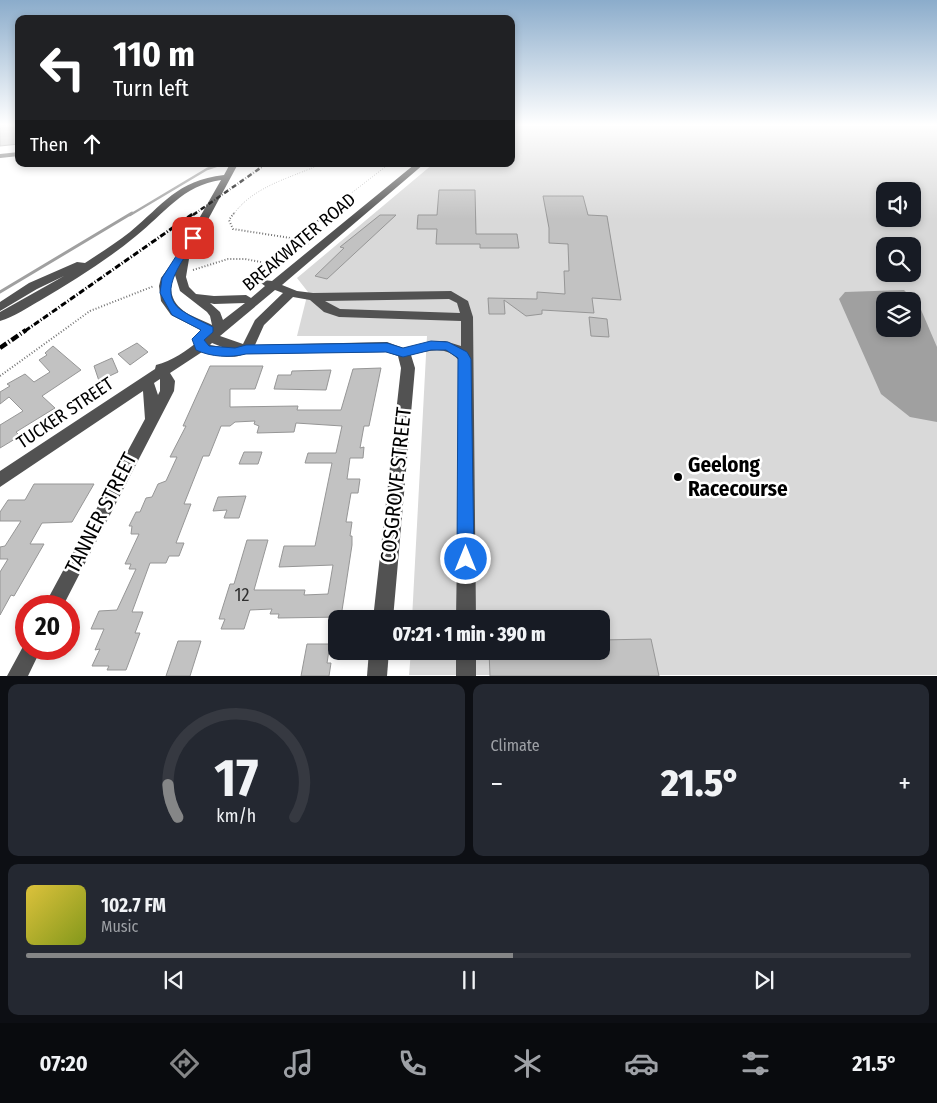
<!DOCTYPE html>
<meta charset="utf-8">
<style>
:root{--surface:#171b24;--page:#242831;--text:#f1f3f6;--muted:#9ea1a6;--line:#363941;--accent:#858687}
body{margin:0;font-family:"Fira Sans Condensed",sans-serif;background:var(--page);color:var(--text);height:100vh;display:flex;flex-direction:column;font-size:19px;white-space:nowrap}
*{box-sizing:border-box;margin:0}
p{font-size:16px;color:var(--muted)}
.icon{flex:none;width:28px;height:28px;fill:none;stroke:currentColor;stroke-width:2;stroke-linecap:round;stroke-linejoin:round}
.map{position:relative;height:676px;overflow:hidden}
.drawer{display:flex;flex-direction:column;gap:8px;padding:8px;background:#0d0f14;flex:1}
.drawer>*{flex:none}
.guide{position:absolute;left:15px;top:15px;width:500px;height:152px;border-radius:10px;box-shadow:0 2px 8px #0003;background:#202124;color:#fff;overflow:hidden}
.tools{position:absolute;left:876px;top:182px;display:grid;gap:10px}
.tools a{display:grid;place-items:center;width:45px;height:45px;border-radius:10px;background:var(--surface);box-shadow:0 2px 8px #0003;font-size:25px}
.speed{position:absolute;left:15px;top:595px;display:flex;gap:10px;font-size:25px;font-weight:700;text-align:center}
.speed>*{display:grid;place-content:center;width:65px;height:65px;border-radius:50%;background:var(--surface);box-shadow:0 2px 8px #0003;line-height:1}
.speed .limit{border:8px solid #d22;background:#fff;color:#111}
.pin{position:absolute;display:grid;place-items:center;width:42px;height:42px;color:#fff;margin:-21px;border-radius:10px;box-shadow:0 2px 8px #0006}
.me{position:absolute;width:55px;margin:-28px;rotate:0deg;stroke-linejoin:round;filter:drop-shadow(0 0 4px #0008)}
.turn{display:flex;align-items:center;gap:18px;height:105px;padding:0 15px;font-size:22px}
.turn .icon{width:65px;height:65px;stroke-width:2.5}
.turn b{display:block;font-size:35px;line-height:42px}
.then{display:flex;align-items:center;height:48px;padding:0 15px;background:#0003;gap:10px;font-size:19px}
.big{font-size:38px;font-weight:800;line-height:1.1}
.drawer .card{flex:1;display:flex;flex-direction:column;justify-content:center;gap:8px;min-width:0;padding:0 18px;border-radius:10px;background:var(--page)}
.drawer .dial{align-items:center;gap:0}
.dial svg{height:130px;overflow:visible;fill:none;stroke:var(--line);stroke-width:7;stroke-linecap:round;text-anchor:middle}
.dial text{fill:var(--text);stroke:none}
.song{display:flex;align-items:center;gap:15px}
.cover{width:60px;height:60px;border-radius:8px;background:linear-gradient(135deg,hsl(50 70% 55%),hsl(70 70% 35%))}
.played{height:5px;border-radius:2px;background:linear-gradient(90deg,var(--accent) 55%,var(--line) 55%)}
.keys{display:flex;justify-content:space-around;direction:ltr}
.heat{display:flex;justify-content:space-between;align-items:center;font-size:28px;direction:ltr}
.drawer .tiles{flex:1;display:grid;gap:8px;grid-template-columns:1fr 1fr}
.card:last-child{grid-column:span 2}
.trip{position:absolute;left:328px;top:610px;width:282px;height:50px;border-radius:10px;background:var(--surface);box-shadow:0 2px 8px #0003;font-weight:800;line-height:50px;text-align:center}
.tabs{display:flex;height:80px;justify-content:space-around;align-items:center;background:#090b0e;color:var(--muted)}
.tabs .icon{width:35px;height:35px}
.tabs .active{color:var(--accent)}
.tabs b{font-size:22px;color:var(--text)}
.map>svg:first-child{display:block}
</style>
<div class="map">
<svg width="937" height="676" viewBox="0 0 937 676">
<rect width="100%" height="100%" fill="#fff"/>
<path fill="#d9d9d9" fill-rule="evenodd" d="M511,124H937V675H409L411,651H601V619H412L427,336H297L308,292L297,278L433,164H511ZM885,191H912V219H885ZM885,246H912V274H885ZM885,301H912V329H885Z"/>
<path fill="#a0a0a0" fill-rule="evenodd" d="M904,290L919,305L937,347V422L910,417L881,394L839,299L845,292ZM885,301H912V329H885Z"/>
<g fill="none" stroke-linecap="round" stroke-linejoin="round">
<polyline stroke="#a0a0a0" stroke-width="2.5" points="130,215 207,169 222,164"/>
<polyline stroke="#a0a0a0" stroke-width="3" points="0,292 132,213"/>
</g>
<g fill="#c2c2c2" stroke="#969696">
<polygon points="19,124 19,144 0,146 0,125"/>
<polygon points="439,190 475,190 476,234 517,234 519,248 480,248 480,244 436,244 437,229 417,229 418,215 437,215"/>
<polygon points="543,196 583,196 588,215 607,216 621,300 592,298 594,313 542,310 542,314 526,316 504,300 505,314 489,314 488,298 537,299 537,292 565,294 564,271 569,271 568,244 549,243 549,228"/>
<polygon points="380,215 396,215 327,279 315,276 344,248 340,247"/>
<polygon points="589,317 607,319 609,337 591,336"/>
<polygon points="137,343 148,352 130,365 118,354"/>
<polygon points="53,346 81,370 42,396 55,408 16,432 20,436 0,448 0,425 23,411 9,397 0,404 0,392 10,386 7,384 25,374 34,382 50,372 39,360 47,355 45,353"/>
<polygon points="112,358 118,372 99,381 94,366"/>
<polygon points="210,366 263,366 255,389 230,389 230,407 298,406 297,410 341,410 353,369 381,368 369,426 364,426 360,448 364,447 363,458 350,458 347,479 360,479 358,493 351,493 346,522 352,522 350,536 352,536 352,545 341,617 278,618 279,614 270,614 272,609 250,610 244,629 221,629 225,619 219,619 230,584 234,584 247,540 268,540 254,590 305,590 304,595 328,594 333,565 279,567 284,546 315,546 332,463 305,463 308,453 336,453 342,426 296,423 294,432 257,433 259,426 254,424 255,421 235,422 230,426 221,426 209,456 203,456 184,504 191,504 176,543 184,543 179,556 169,556 166,563 150,563 132,612 143,612 135,633 140,633 126,670 107,670 109,666 92,666 100,649 95,650 104,629 91,629 99,611 117,610 136,569 129,569 131,564 125,564 139,534 131,534 132,526 129,526 136,512 140,512 146,498 152,497 158,484 166,481 177,457 170,457 186,426 183,426"/>
<polygon points="331,370 326,390 274,389 278,375 291,375 292,371"/>
<polygon points="244,452 262,452 258,464 239,464"/>
<polygon points="34,484 94,484 72,522 42,523 30,544 44,544 14,596 11,595 0,615 0,572 8,559 0,559 0,547 5,546 21,521 0,521 0,512 8,500 25,500"/>
<polygon points="246,496 239,518 224,518 227,510 213,511 218,497"/>
<polygon points="651,639 659,676 490,676 489,651 601,651 601,640"/>
<polygon points="178,641 201,641 190,676 166,676"/>
<polygon points="307,644 330,644 327,663 331,663 329,676 301,676"/>
</g>
<g fill="none" stroke-linecap="round" stroke-linejoin="round">
<g stroke="#747474" stroke-width="1" stroke-dasharray="0.5 2" stroke-linecap="butt">
<path d="M233,215C253,186 291,178 321,164"/>
<polyline points="323,215 389,164"/>
</g>
<g stroke="#747474" stroke-width="2" stroke-dasharray="1 2" stroke-linecap="butt">
<polyline points="234,213 229,220 233,229 297,239 309,244"/>
<polyline points="320,233 312,227 325,213"/>
<polyline points="193,270 228,259 245,259 271,264 298,250"/>
<polyline points="0,376 90,311 154,286"/>
</g>
<g fill="#525252" fill-rule="evenodd">
<polygon points="19,152 19,156 0,158 0,154"/>
<path d="M230,164H238L190,253L186,277L189,287L196,294L214,296L246,295L251,298L265,286L261,283L263,280L272,281L415,164H424L282,285L297,291L313,293L451,291L468,301L473,317L476,619H456L460,362C448,345 430,350 411,355L415,368L393,619H373L401,368L398,356L386,352L244,354C233,360 214,355 202,352L170,373L175,381L174,391L63,606H44L145,419L143,391L0,487V471L155,369L156,365C172,361 186,351 200,340L201,335L207,333L171,315L161,301L159,286L161,278L180,252L221,180C183,185 164,214 136,236C107,260 73,281 41,300C28,307 14,317 0,321V312L64,276L37,289L0,311V302L29,283L77,262L85,263C100,253 116,243 130,232C164,204 176,181 224,175ZM175,275L180,291L207,312L210,316L212,325C194,316 174,312 171,290C170,284 172,279 175,275ZM275,290L283,293L255,320L243,344L220,336ZM293,297L310,300L324,312L339,317L461,321V346L445,341H437L403,348L387,342L255,345L264,325ZM449,299L457,303L460,313L340,309L325,301ZM210,303L214,304L245,303L223,320L220,312ZM212,343L222,347L210,345ZM160,379V391L158,395L154,383Z"/>
<polygon points="26,641 26,649 41,649 28,676 7,676"/>
<polygon points="369,651 389,651 387,676 367,676"/>
<rect x="456" y="651" width="20" height="25"/>
</g>
<polyline stroke="#000" stroke-width="2.5" stroke-dasharray="5 2 0.5 2" stroke-linecap="butt" points="193,215 266,164"/>
<polyline stroke="#000" stroke-width="3" stroke-dasharray="6 2 1 2" stroke-linecap="butt" points="25,331 194,213"/>
<polyline stroke="#000" stroke-width="4.5" stroke-dasharray="8 2.5 1 2.5" stroke-linecap="butt" points="0,348 26,330"/>
</g>
<linearGradient id="sky" x2="0" y2="1"><stop stop-color="#8baccb"/><stop offset="0.57" stop-color="#fff"/><stop offset="1" stop-color="#fff" stop-opacity="0"/></linearGradient>
<rect width="937" height="219" fill="url(#sky)"/>
<path fill="#1a73e8" stroke="#114b97" d="M189,236L197,238C186,257 155,291 181,310C191,317 203,322 213,327V332L204,340L209,346L235,348L246,345L387,343L403,348L431,341L448,342L467,352L471,359L474,559L471,565L466,567L460,565L457,559L458,358L446,350H431L403,357L386,352L246,354C230,358 211,357 196,350L192,339L201,330L172,315L160,293L162,278Z"/>
<circle fill="#000" stroke="#fff" stroke-width="2" cx="678" cy="477" r="5"/>
<g text-anchor="middle" stroke-width="5" stroke-linejoin="round" paint-order="stroke">
<g font-size="18" fill="#000" stroke="#fff">
<text transform="translate(299 242) rotate(-40)" y="6">BREAKWATER ROAD</text>
<text transform="translate(65 413) rotate(-34)" y="6">TUCKER STREET</text>
</g>
<g font-size="18" fill="#303030">
<text x="242" y="601">12</text>
</g>
<g font-size="21" font-weight="bold" fill="#000" stroke="#fff" text-anchor="start">
<text x="688" y="472">Geelong<tspan x="688" dy="24">Racecourse</tspan></text>
</g>
<g font-size="21" fill="#000" stroke="#fff">
<text transform="translate(396 485) rotate(-84)" y="7">COSGROVE STREET</text>
<text transform="translate(101 513) rotate(-63)" y="7">TANNER STREET</text>
</g>
</g>
</svg>
<div class="tools">
<a><svg class="icon" aria-label="sound" viewBox="0 0 24 24"><path d="M4 9h4l5-4v14l-5-4H4zM17 9q2 3 0 6"/></svg></a>
<a><svg class="icon" aria-label="search" viewBox="0 0 24 24"><circle cx="10" cy="10" r="6"/><path d="M15 15l6 6"/></svg></a>
<a><svg class="icon" aria-label="layers" viewBox="0 0 24 24"><path d="M12 4l9 5-9 5-9-5zM3 14l9 5 9-5"/></svg></a>
</div>
<div class="speed"><div class="limit">20</div></div>
<div class="pin" style="left:193px;top:238px;background:#d93025"><svg class="icon" aria-label="arrive" viewBox="0 0 24 24"><path d="M6 21V4h12l-3 4 3 4H6"/></svg></div>
<svg class="me" style="left:466px;top:559px" viewBox="-20 -20 40 40"><circle r="17" fill="#1a73e8" stroke="#fff" stroke-width="3"/><path d="M0-11L8 9 0 5-8 9z" fill="#fff"/></svg>
<div class="trip">07:21 · 1 min · 390 m</div>
<div class="guide">
<div class="turn"><svg class="icon" aria-label="left" viewBox="0 0 24 24"><path d="M17 20v-9H6M10 6l-5 5 5 5"/></svg><div><b>110 m</b>Turn left</div></div>
<div class="then">Then<svg class="icon" aria-label="ahead" viewBox="0 0 24 24"><path d="M12 20V5M6 11l6-6 6 6"/></svg></div>
</div>
</div>
<section class="drawer">
<div class="tiles">
<div class="card dial"><svg viewBox="0 0 100 80">
<path d="M14 69A42 42 0 1 1 86 69"/>
<path d="M14 69A42 42 0 0 1 8 49" stroke="#858687"/>
<text x="50" y="56" font-size="32" font-weight="700">17</text>
<text x="50" y="72" font-size="11">km/h</text>
</svg></div>
<div class="card"><p>Climate</p>
<div class="heat"><a>−</a><b class="big">21.5°</b><a>+</a></div>
</div>
<div class="card">
<div class="song"><i class="cover"></i><div><b>102.7 FM</b><p>Music</p></div></div>
<div class="played"></div>
<div class="keys"><svg class="icon" aria-label="previous" viewBox="0 0 24 24"><path d="M18 5L8 12l10 7zM5 5v14"/></svg><svg class="icon" aria-label="pause" viewBox="0 0 24 24"><path d="M8 5v14M16 5v14"/></svg><svg class="icon" aria-label="next" viewBox="0 0 24 24"><path d="M6 5l10 7-10 7zM19 5v14"/></svg></div>
</div>
</div>
</section>
<nav class="tabs">
<b>07:20</b>
<svg class="icon active" aria-label="directions" viewBox="0 0 24 24"><path d="M12 3l9 9-9 9-9-9zM9 14v-3h6M13 9l2 2-2 2"/></svg>
<svg class="icon" aria-label="music" viewBox="0 0 24 24"><path d="M9 18V5l10-2v13"/><circle cx="6" cy="18" r="3"/><circle cx="16" cy="16" r="3"/></svg>
<svg class="icon" aria-label="phone" viewBox="0 0 24 24"><path d="M5 4h4l2 5-3 2q2 4 5 5l2-3 5 2v4C11 20 4 13 5 4z"/></svg>
<svg class="icon" aria-label="climate" viewBox="0 0 24 24"><path d="M12 3v18M4 7l16 10M4 17L20 7"/></svg>
<svg class="icon" aria-label="car" viewBox="0 0 24 24"><path d="M5 17H2v-5l4-1 3-4h7l3 4 3 1v5h-3M9 17h6M6 11h13"/><circle cx="7" cy="17" r="2"/><circle cx="17" cy="17" r="2"/></svg>
<svg class="icon" aria-label="filters" viewBox="0 0 24 24"><path d="M4 7h16M4 17h16"/><circle cx="9" cy="7" r="2"/><circle cx="15" cy="17" r="2"/></svg>
<b>21.5°</b>
</nav>
